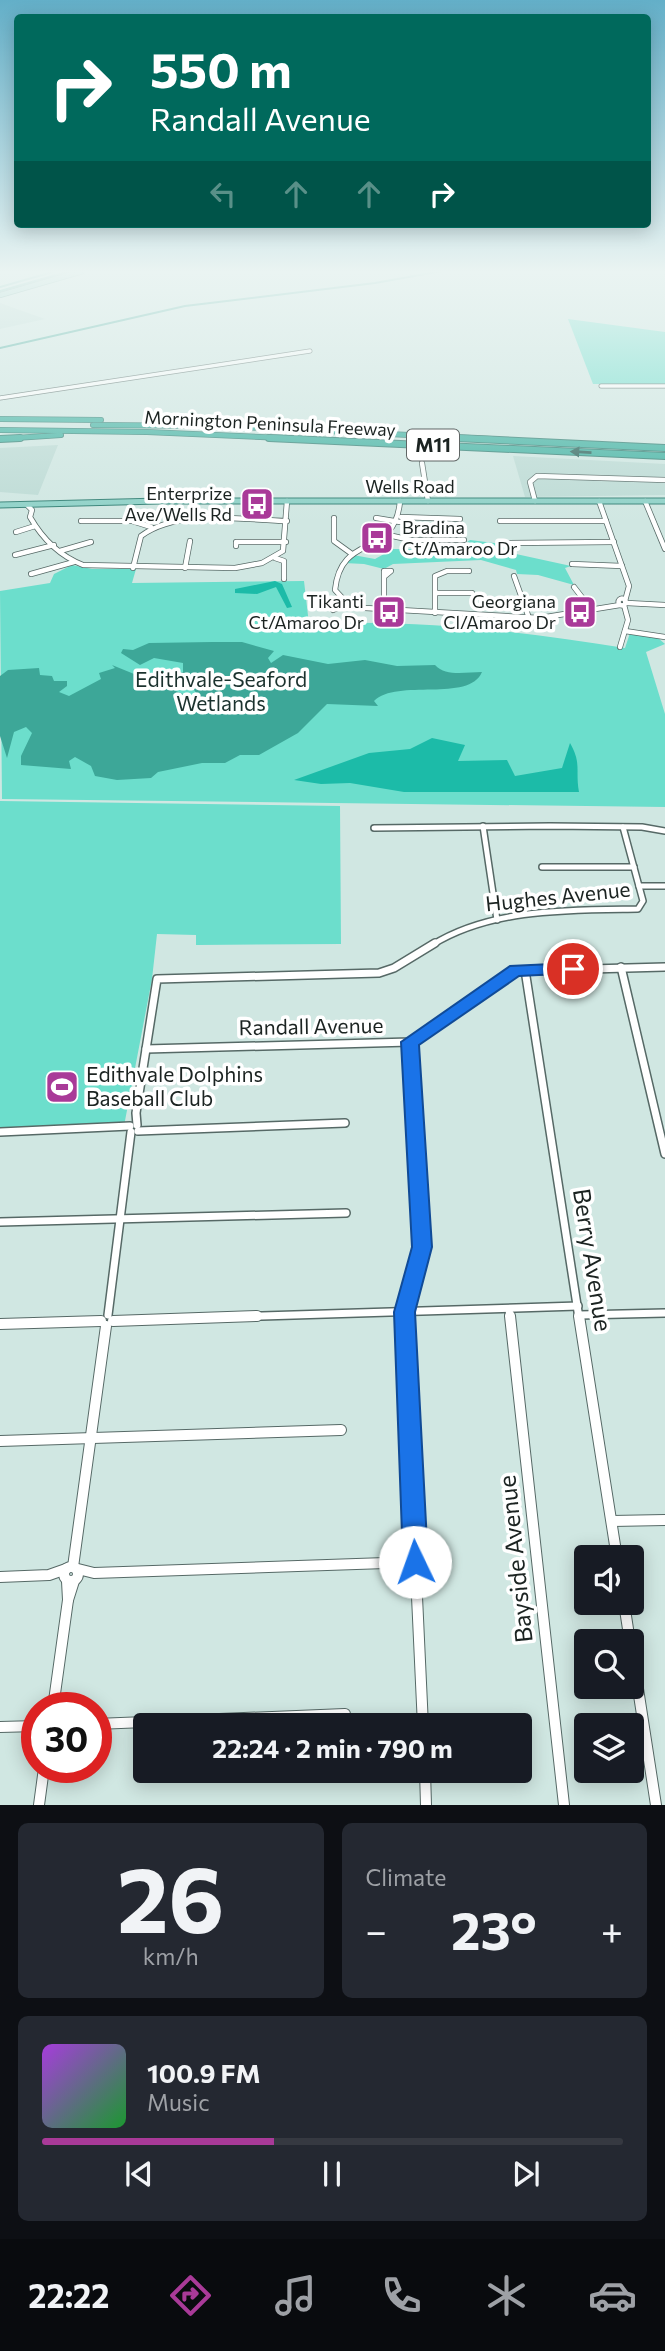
<!DOCTYPE html>
<meta charset="utf-8">
<style>
:root{--surface:#171b24;--page:#242831;--text:#f1f3f6;--muted:#9ea1a6;--line:#363941;--accent:#a93a98}
body{margin:0;font-family:Commissioner,sans-serif;background:var(--page);color:var(--text);height:100vh;display:flex;flex-direction:column;font-size:26px;white-space:nowrap}
*{box-sizing:border-box;margin:0}
p{font-size:23px;color:var(--muted)}
.icon{flex:none;width:38px;height:38px;fill:none;stroke:currentColor;stroke-width:2;stroke-linecap:round;stroke-linejoin:round}
.map{position:relative;height:1805px;overflow:hidden}
.side{display:flex;flex-direction:column;gap:18px;padding:18px;background:#0d0f14;flex:1}
.side>*{flex:none}
.guide{position:absolute;left:14px;top:14px;width:637px;height:214px;border-radius:7px;box-shadow:0 4px 18px #0003;background:#00695c;color:#fff;overflow:hidden}
.tools{position:absolute;left:574px;top:1545px;display:grid;gap:14px}
.tools a{display:grid;place-items:center;width:70px;height:70px;border-radius:7px;background:var(--surface);box-shadow:0 4px 18px #0003;font-size:35px}
.speed{position:absolute;left:21px;top:1692px;display:flex;gap:14px;font-size:35px;font-weight:700;text-align:center}
.speed>*{display:grid;place-content:center;width:91px;height:91px;border-radius:50%;background:var(--surface);box-shadow:0 4px 18px #0003;line-height:1}
.speed .limit{border:10px solid #d22;background:#fff;color:#111}
.pin{position:absolute;display:grid;place-items:center;width:60px;height:60px;color:#fff;margin:-30px;border:4px solid #fff;border-radius:50%;box-shadow:0 2px 7px #0007}
.me{position:absolute;width:77px;margin:-38px;rotate:357deg;stroke-linejoin:round;filter:drop-shadow(0 0 5px #0008)}
.turn{display:flex;align-items:center;gap:24px;height:147px;padding:0 21px;font-size:32px}
.turn .icon{width:91px;height:91px;stroke-width:2.5}
.turn b{display:block;font-size:49px;line-height:60px}
.lanes{display:flex;align-items:center;height:66px;padding:0 21px;background:#0003;justify-content:center;gap:35px;direction:ltr}
.lanes .off{opacity:.35}
.big{font-size:52px;font-weight:700;line-height:1.1}
.side .widget{flex:1;display:flex;flex-direction:column;justify-content:center;gap:10px;min-width:0;padding:0 24px;border-radius:10px;background:var(--page)}
.side .dial{align-items:center;gap:0}
.dial b{font-size:91px;line-height:1}
.song{display:flex;align-items:center;gap:21px}
.cover{width:84px;height:84px;border-radius:10px;background:linear-gradient(135deg,hsl(280 70% 55%),hsl(130 70% 35%))}
.played{height:7px;border-radius:4px;background:linear-gradient(90deg,var(--accent) 40%,var(--line) 40%)}
.keys{display:flex;justify-content:space-around;direction:ltr}
.heat{display:flex;justify-content:space-between;align-items:center;font-size:38px;direction:ltr}
.side .tiles{flex:1;display:grid;gap:18px;grid-template-columns:1fr 1fr}
.widget:last-child{grid-column:span 2}
.trip{position:absolute;left:133px;top:1713px;width:399px;height:70px;border-radius:7px;background:var(--surface);box-shadow:0 4px 18px #0003;font-weight:700;line-height:70px;text-align:center}
.menu{display:flex;height:112px;justify-content:space-around;align-items:center;background:#090b0e;color:var(--muted)}
.menu .icon{width:49px;height:49px}
.menu .selected{color:var(--accent)}
.menu b{font-size:32px;color:var(--text)}
.map>svg:first-child{display:block}
</style>
<div class="map">
<svg width="665" height="1805" viewBox="0 0 665 1805">
<rect width="100%" height="100%" fill="#d0e7e2"/>
<g fill="#bddbd5">
<polygon points="0,303 45,319 0,329"/>
<polygon points="58,445 38,495 0,492 0,448"/>
<polygon points="513,456 665,464 665,495 525,497"/>
</g>
<g fill="#6cdecc">
<polygon points="568,319 665,332 665,384 593,384"/>
<polygon points="470,540 502,544 516,554 571,566 565,568 574,585 538,575 517,574 516,570 481,560 393,564 384,569 364,564 344,563 353,555 375,559 393,549 477,550 477,545 467,542"/>
<path d="M72,565L92,569H136L132,583L304,581L309,624C414,619 521,631 625,648L630,633L658,638L665,644L646,652L665,714V807L2,799L0,591L50,583L54,574Z"/>
<polygon points="0,801 340,806 341,944 196,945 196,935 157,934 152,979 124,1126 0,1128"/>
</g>
<g fill="#1cbba8">
<polygon points="275,581 282,584 292,607 287,608 276,587 257,594 235,593 235,589"/>
<path d="M432,738L465,745L458,761L507,760L515,776L562,768L570,743C582,764 575,770 579,792H404L350,783L321,784L294,780L369,753L410,749Z"/>
</g>
<path fill="#3da798" d="M212,642H242L274,651L268,658L271,663L283,655L328,664L365,660L397,666L435,665C446,677 466,672 482,672C469,703 397,678 374,701L378,706L327,704L298,733L259,755H240L225,763H202L158,772L151,778L117,780L95,776L91,766L75,757L69,761L71,769L21,765V756L32,733L26,727L14,732L7,758L0,736V676L8,670L39,668L40,675L52,676L54,681H67V686L59,692L69,696L101,679L99,673L115,668L112,665L193,698L197,694L192,687L169,679L171,674L183,672V663L154,658L140,665L121,653L123,649L133,650L149,643Z"/>
<g fill="none" stroke-linecap="round" stroke-linejoin="round">
<g stroke="#3da798" stroke-width="2">
<polyline points="0,287 56,271"/>
<polyline points="0,291 70,271"/>
<polyline points="0,348 185,306 375,283 442,271"/>
</g>
<defs>
<g id="minor-far4">
<polyline points="601,386 665,386"/>
<polyline points="0,398 310,351"/>
</g>
<g id="minor-far3">
<polyline points="422,463 428,501"/>
<path d="M400,501C395,560 341,531 335,590L347,603L365,608L540,618L620,605"/>
<polyline points="535,501 530,482 537,476 665,480"/>
<polyline points="599,501 629,586 625,601"/>
<polyline points="645,501 665,549"/>
<path d="M27,505L32,510L30,517C42,538 60,556 83,565L235,568L262,563L283,551L287,501"/>
<polyline points="401,517 460,519"/>
<polyline points="334,518 334,541 352,554"/>
<polyline points="376,518 400,522"/>
<polyline points="81,521 132,521 151,527"/>
<polyline points="500,521 606,521"/>
<polyline points="16,532 35,526"/>
<polyline points="388,535 411,540 464,540"/>
<polyline points="509,543 614,542"/>
<polyline points="236,546 236,542 286,542"/>
<polyline points="60,551 91,542"/>
<polyline points="15,555 54,545"/>
<polyline points="275,558 284,561 284,579"/>
<polyline points="572,564 622,566"/>
<path d="M133,568L141,536C180,508 242,520 287,521"/>
<polyline points="185,568 190,541"/>
<polyline points="31,574 74,562"/>
<polyline points="514,576 529,618"/>
<polyline points="574,587 591,609"/>
<polyline points="436,593 472,593"/>
<circle cx="622" cy="602" r="3.5"/>
<polyline points="627,603 665,605"/>
<polyline points="333,610 347,603"/>
<polyline points="384,610 384,571 391,571 385,576"/>
<polyline points="435,613 435,576 447,571 469,571"/>
<polyline points="625,631 665,637"/>
<polyline points="620,647 628,620 624,605"/>
</g>
<g id="minor-far2">
<polyline points="483,826 497,920"/>
<polyline points="374,828 550,826 642,827 665,831"/>
<polyline points="542,867 634,867"/>
<polyline points="639,886 665,886"/>
<path d="M432,945C491,908 570,910 638,909L643,901L623,827"/>
</g>
<g id="minor-far1">
<polyline points="621,967 665,1154"/>
<polyline points="525,970 579,1318"/>
<polyline points="146,1049 410,1042 516,971 665,967"/>
<polyline points="137,1125 136,1113 157,979 379,973 394,968 435,943"/>
<polyline points="138,1131 345,1123"/>
<polyline points="0,1132 130,1126"/>
<polyline points="0,1222 346,1213"/>
<polyline points="509,1309 510,1318"/>
<polyline points="108,1315 131,1132"/>
<polyline points="580,1315 665,1313"/>
<polyline points="203,1318 578,1306"/>
<polyline points="404,1318 422,1247 410,1042"/>
</g>
<g id="minor">
<polyline points="404,1316 423,1726"/>
<polyline points="510,1316 564,1805"/>
<polyline points="579,1316 617,1558"/>
<polyline points="113,1321 257,1316"/>
<polyline points="0,1324 101,1321"/>
<polyline points="0,1441 341,1430"/>
<polyline points="612,1521 665,1520"/>
<circle cx="71" cy="1574" r="7"/>
<polyline points="73,1567 106,1326"/>
<polyline points="78,1569 94,1573 415,1562"/>
<polyline points="0,1577 49,1575 66,1569"/>
<polyline points="68,1600 74,1581"/>
<polyline points="624,1603 630,1642"/>
<polyline points="632,1650 656,1805"/>
<polyline points="53,1708 68,1600 67,1581"/>
<polyline points="96,1724 345,1714"/>
<polyline points="0,1727 37,1726"/>
<polyline points="425,1771 426,1805"/>
<polyline points="39,1805 44,1768"/>
</g>
<polyline id="major-far1" points="0,295 83,271"/>
<polyline id="major" points="0,505 160,501 665,501"/>
<g id="highway-far1">
<polyline points="0,419 101,420"/>
<polyline points="93,425 221,426 492,439"/>
<polyline points="0,430 147,432 307,439"/>
<polyline points="0,439 61,435"/>
</g>
<g id="highway">
<polyline points="269,438 665,456"/>
<polyline points="456,438 665,448"/>
<polyline points="0,439 20,438"/>
</g>
</defs>
<use href="#minor-far4" stroke="#566966" stroke-width="5"/>
<use href="#minor-far3" stroke="#566966" stroke-width="6"/>
<use href="#minor-far2" stroke="#566966" stroke-width="8"/>
<use href="#minor-far1" stroke="#566966" stroke-width="10"/>
<use href="#minor" stroke="#566966" stroke-width="12"/>
<use href="#major-far1" stroke="#348075" stroke-width="6"/>
<use href="#major" stroke="#348075" stroke-width="7"/>
<use href="#highway-far1" stroke="#348075" stroke-width="6"/>
<use href="#highway" stroke="#348075" stroke-width="8"/>
<use href="#minor-far4" stroke="#fff" stroke-width="3.5"/>
<use href="#minor-far3" stroke="#fff" stroke-width="4.5"/>
<use href="#minor-far2" stroke="#fff" stroke-width="5"/>
<use href="#minor-far1" stroke="#fff" stroke-width="7"/>
<use href="#minor" stroke="#fff" stroke-width="10"/>
<use href="#major-far1" stroke="#8ed1c7" stroke-width="4.5"/>
<use href="#major" stroke="#8ed1c7" stroke-width="5"/>
<use href="#highway-far1" stroke="#42b2a2" stroke-width="4.5"/>
<use href="#highway" stroke="#42b2a2" stroke-width="6"/>
</g>
<defs><path id="oneway-solid" d="M-6-.8H1V-3.2L6.5 0L1 3.2V.8H-6Z" transform="scale(1.75)"/></defs>
<use fill="#2d635b" href="#oneway-solid" transform="translate(581 452) rotate(-177)"/>
<linearGradient id="sky" x2="0" y2="1"><stop stop-color="#63afc8"/><stop offset="0.52" stop-color="#eaf4f2"/><stop offset="1" stop-color="#eaf4f2" stop-opacity="0"/></linearGradient>
<rect width="665" height="523" fill="url(#sky)"/>
<polygon fill="#1a73e8" stroke="#114b97" stroke-width="2" points="573,963 579,965 582,969 579,973 519,976 419,1045 432,1247 415,1312 428,1562 424,1571 415,1575 407,1571 403,1562 394,1312 412,1247 401,1042 510,966"/>
<defs>
<symbol id="bus-square" viewBox="-11 -11 22 22"><rect x="-9" y="-9" width="18" height="18" rx="4" fill="#a93a98" stroke="#fff"/><path d="M-5-6H5V4H4V6H2V4H-2V6H-4V4H-5ZM-3.5-4V0h7V-4ZM-3.5 1.2v1.5H-2V1.2ZM2 1.2v1.5H3.5V1.2Z" fill="#fff"/></symbol>
<symbol id="stadium-square" viewBox="-11 -11 22 22"><rect x="-9" y="-9" width="18" height="18" rx="4" fill="#a93a98" stroke="#fff"/><path d="M0-5a6.5 5 0 1 0 0 10a6.5 5 0 1 0 0-10ZM-3.5-1.8h7v3.6h-7Z" fill="#fff"/></symbol>
</defs>
<g fill-rule="evenodd">
<use href="#bus-square" x="238" y="485" width="38" height="38"/>
<use href="#bus-square" x="358" y="519" width="38" height="38"/>
<use href="#bus-square" x="370" y="593" width="38" height="38"/>
<use href="#bus-square" x="561" y="593" width="38" height="38"/>
<use href="#stadium-square" x="43" y="1068" width="38" height="38"/>
</g>
<g text-anchor="middle" stroke-width="7" stroke-linejoin="round" paint-order="stroke">
<g font-size="18" fill="#1b2321" stroke="#fff">
<text transform="translate(270 424) rotate(3)" y="6">Mornington Peninsula Freeway</text>
<text x="410" y="493">Wells Road</text>
</g>
<g font-size="18" fill="#1b2321" stroke="#fff" text-anchor="end">
<text x="232" y="500">Enterprize<tspan x="232" dy="21">Ave/Wells Rd</tspan></text>
<text x="402" y="534" text-anchor="start">Bradina<tspan x="402" dy="21">Ct/Amaroo Dr</tspan></text>
<text x="364" y="608">Tikanti<tspan x="364" dy="21">Ct/Amaroo Dr</tspan></text>
<text x="556" y="608">Georgiana<tspan x="556" dy="21">Cl/Amaroo Dr</tspan></text>
</g>
<rect fill="#fff" stroke="#5f6564" stroke-width="2" x="407" y="429.5" width="52" height="31" rx="5"/>
<g font-size="19" font-weight="bold" fill="#1b2321">
<text x="433" y="452">M11</text>
</g>
<g font-size="21" fill="#1b322e" stroke="#fff">
<text x="221" y="687">Edithvale-Seaford<tspan x="221" dy="24">Wetlands</tspan></text>
</g>
<g font-size="21" fill="#1b2321" stroke="#fff">
<text transform="translate(558 897) rotate(-6)" y="7">Hughes Avenue</text>
<text transform="translate(311 1027) rotate(-1)" y="7">Randall Avenue</text>
</g>
<g font-size="21" fill="#1b2321" stroke="#fff" text-anchor="start">
<text x="86" y="1082">Edithvale Dolphins<tspan x="86" dy="24">Baseball Club</tspan></text>
</g>
<g font-size="24" fill="#1b2321" stroke="#fff">
<text transform="translate(592 1260) rotate(81)" y="8">Berry Avenue</text>
<text transform="translate(516 1559) rotate(-96)" y="8">Bayside Avenue</text>
</g>
</g>
</svg>
<div class="tools">
<a><svg class="icon" aria-label="sound" viewBox="0 0 24 24"><path d="M4 9h4l5-4v14l-5-4H4zM17 9q2 3 0 6"/></svg></a>
<a><svg class="icon" aria-label="search" viewBox="0 0 24 24"><circle cx="10" cy="10" r="6"/><path d="M15 15l6 6"/></svg></a>
<a><svg class="icon" aria-label="layers" viewBox="0 0 24 24"><path d="M12 4l9 5-9 5-9-5zM3 14l9 5 9-5"/></svg></a>
</div>
<div class="speed"><div class="limit">30</div></div>
<div class="pin" style="left:573px;top:969px;background:#d93025"><svg class="icon" aria-label="arrive" viewBox="0 0 24 24"><path d="M6 21V4h12l-3 4 3 4H6"/></svg></div>
<svg class="me" style="left:415px;top:1562px" viewBox="-20 -20 40 40"><circle r="19" fill="#fff"/><path d="M0-13L10 11 0 6-10 11z" fill="#1a73e8"/></svg>
<div class="trip">22:24 · 2 min · 790 m</div>
<div class="guide">
<div class="turn"><svg class="icon" aria-label="right" viewBox="0 0 24 24"><path d="M7 20v-9h11M14 6l5 5-5 5"/></svg><div><b>550 m</b>Randall Avenue</div></div>
<div class="lanes"><svg class="icon off" aria-label="left" viewBox="0 0 24 24"><path d="M17 20v-9H6M10 6l-5 5 5 5"/></svg><svg class="icon off" aria-label="ahead" viewBox="0 0 24 24"><path d="M12 20V5M6 11l6-6 6 6"/></svg><svg class="icon off" aria-label="ahead" viewBox="0 0 24 24"><path d="M12 20V5M6 11l6-6 6 6"/></svg><svg class="icon" aria-label="right" viewBox="0 0 24 24"><path d="M7 20v-9h11M14 6l5 5-5 5"/></svg></div>
</div>
</div>
<section class="side">
<div class="tiles">
<div class="widget dial"><b>26</b><p>km/h</p></div>
<div class="widget"><p>Climate</p>
<div class="heat"><a>−</a><b class="big">23°</b><a>+</a></div>
</div>
<div class="widget">
<div class="song"><i class="cover"></i><div><b>100.9 FM</b><p>Music</p></div></div>
<div class="played"></div>
<div class="keys"><svg class="icon" aria-label="previous" viewBox="0 0 24 24"><path d="M18 5L8 12l10 7zM5 5v14"/></svg><svg class="icon" aria-label="pause" viewBox="0 0 24 24"><path d="M8 5v14M16 5v14"/></svg><svg class="icon" aria-label="next" viewBox="0 0 24 24"><path d="M6 5l10 7-10 7zM19 5v14"/></svg></div>
</div>
</div>
</section>
<nav class="menu">
<b>22:22</b>
<svg class="icon selected" aria-label="directions" viewBox="0 0 24 24"><path d="M12 3l9 9-9 9-9-9zM9 14v-3h6M13 9l2 2-2 2"/></svg>
<svg class="icon" aria-label="music" viewBox="0 0 24 24"><path d="M9 18V5l10-2v13"/><circle cx="6" cy="18" r="3"/><circle cx="16" cy="16" r="3"/></svg>
<svg class="icon" aria-label="phone" viewBox="0 0 24 24"><path d="M5 4h4l2 5-3 2q2 4 5 5l2-3 5 2v4C11 20 4 13 5 4z"/></svg>
<svg class="icon" aria-label="climate" viewBox="0 0 24 24"><path d="M12 3v18M4 7l16 10M4 17L20 7"/></svg>
<svg class="icon" aria-label="car" viewBox="0 0 24 24"><path d="M5 17H2v-5l4-1 3-4h7l3 4 3 1v5h-3M9 17h6M6 11h13"/><circle cx="7" cy="17" r="2"/><circle cx="17" cy="17" r="2"/></svg>
</nav>
